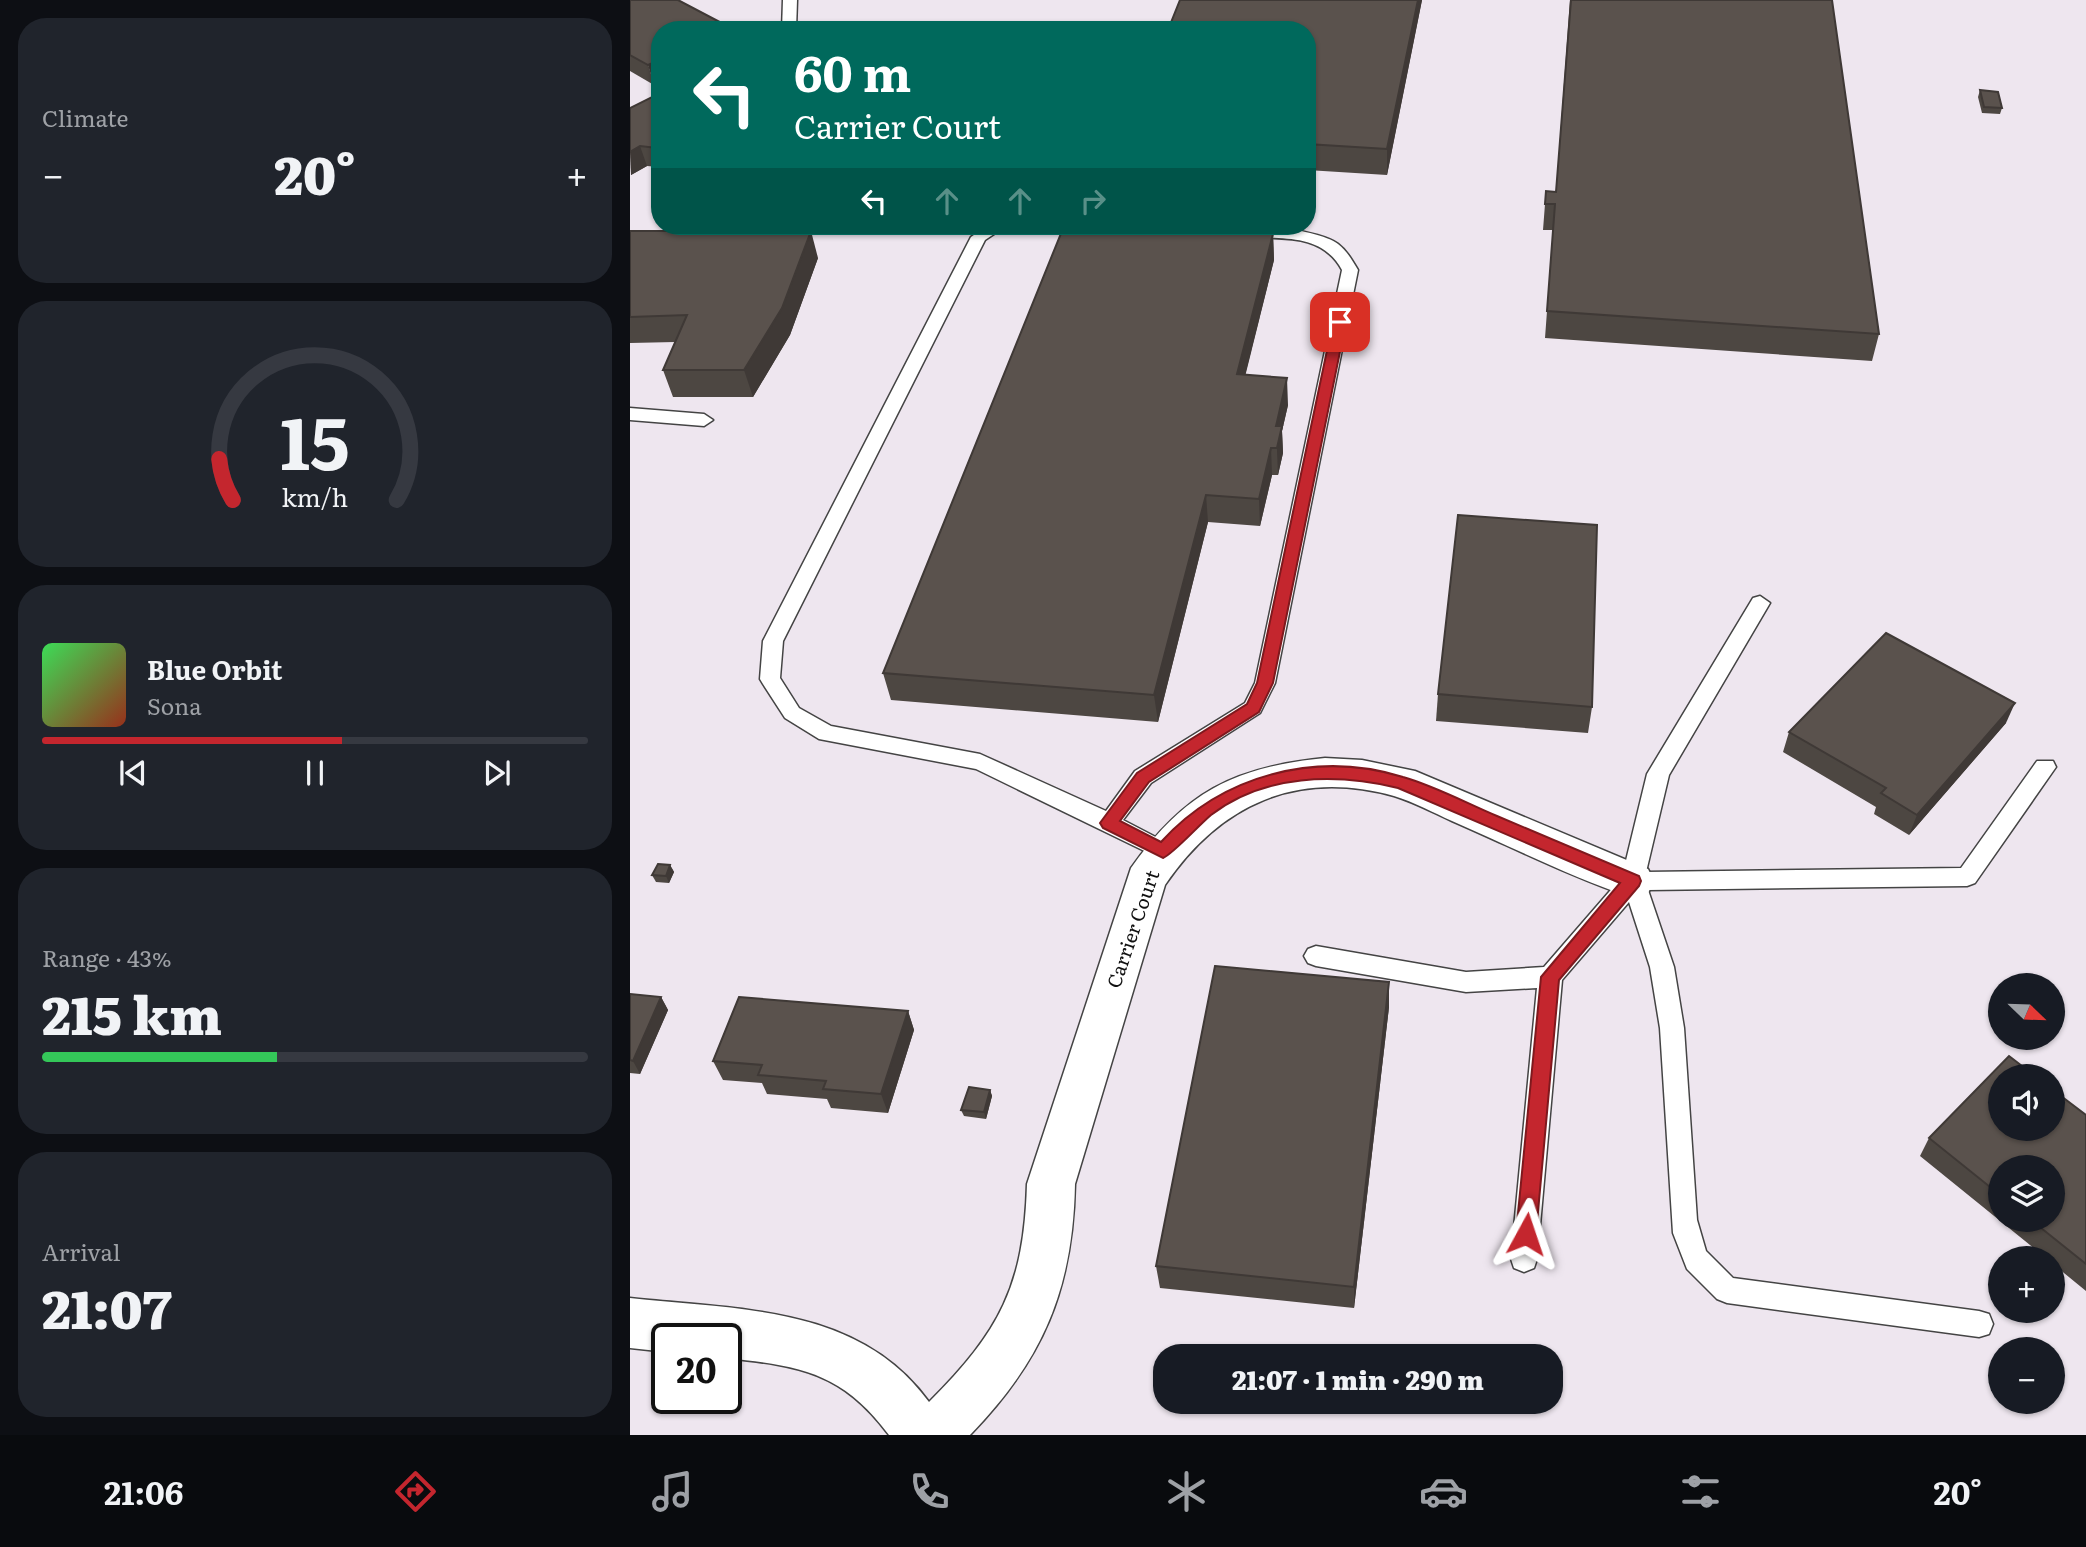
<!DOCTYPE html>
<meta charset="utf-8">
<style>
:root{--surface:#171b24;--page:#20242c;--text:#f1f3f6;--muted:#9ea1a6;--line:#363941;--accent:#c4262e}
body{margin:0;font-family:Literata,serif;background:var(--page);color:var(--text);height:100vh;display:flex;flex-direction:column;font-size:26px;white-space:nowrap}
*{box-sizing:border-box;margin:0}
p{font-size:23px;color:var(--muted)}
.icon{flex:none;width:38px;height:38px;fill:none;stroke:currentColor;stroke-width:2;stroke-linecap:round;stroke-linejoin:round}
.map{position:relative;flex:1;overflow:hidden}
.sheet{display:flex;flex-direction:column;gap:18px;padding:18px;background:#0d0f14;width:630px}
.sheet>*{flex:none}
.top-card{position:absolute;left:21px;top:21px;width:665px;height:214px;border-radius:28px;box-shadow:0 2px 5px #0004;background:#00695c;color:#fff;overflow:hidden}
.needle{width:46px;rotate:113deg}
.tools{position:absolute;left:1358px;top:973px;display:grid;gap:14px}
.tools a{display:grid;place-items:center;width:77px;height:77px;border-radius:50%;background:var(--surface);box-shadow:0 2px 5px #0004;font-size:35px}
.speed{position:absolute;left:21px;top:1323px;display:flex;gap:14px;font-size:35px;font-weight:700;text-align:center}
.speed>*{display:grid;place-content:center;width:91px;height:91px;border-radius:50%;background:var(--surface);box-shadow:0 2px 5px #0004;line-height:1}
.speed .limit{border:4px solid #111;border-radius:10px;background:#fff;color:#111}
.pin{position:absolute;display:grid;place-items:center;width:60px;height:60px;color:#fff;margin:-30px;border-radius:14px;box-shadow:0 4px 10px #0006}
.me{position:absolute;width:77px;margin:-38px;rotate:5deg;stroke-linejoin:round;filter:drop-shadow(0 0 5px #0008)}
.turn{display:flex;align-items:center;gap:24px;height:147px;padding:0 28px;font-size:32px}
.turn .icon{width:91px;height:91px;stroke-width:2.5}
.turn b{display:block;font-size:49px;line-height:60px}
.lanes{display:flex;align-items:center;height:66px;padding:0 28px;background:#0003;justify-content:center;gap:35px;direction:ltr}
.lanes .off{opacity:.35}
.big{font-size:52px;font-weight:800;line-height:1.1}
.sheet .tile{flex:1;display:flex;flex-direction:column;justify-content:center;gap:10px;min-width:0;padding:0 24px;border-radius:28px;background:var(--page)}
.sheet .dial{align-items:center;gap:0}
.dial svg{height:182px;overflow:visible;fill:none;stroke:var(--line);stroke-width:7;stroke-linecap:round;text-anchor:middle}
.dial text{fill:var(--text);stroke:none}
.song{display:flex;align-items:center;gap:21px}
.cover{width:84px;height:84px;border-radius:10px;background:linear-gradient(135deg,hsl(130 70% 55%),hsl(10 70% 35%))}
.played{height:7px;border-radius:4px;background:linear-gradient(90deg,var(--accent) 55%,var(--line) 55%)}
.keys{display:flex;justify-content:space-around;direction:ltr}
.heat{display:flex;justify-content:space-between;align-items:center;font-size:38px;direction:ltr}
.charge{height:10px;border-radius:5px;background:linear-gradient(90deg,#34c759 43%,var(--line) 0)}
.trip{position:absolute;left:523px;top:1344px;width:410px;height:70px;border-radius:28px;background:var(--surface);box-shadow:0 2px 5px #0004;font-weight:800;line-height:70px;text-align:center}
.tab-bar{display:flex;height:112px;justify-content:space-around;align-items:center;background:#090b0e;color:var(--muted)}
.tab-bar .icon{width:49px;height:49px}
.tab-bar .current{color:var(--accent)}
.tab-bar b{font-size:32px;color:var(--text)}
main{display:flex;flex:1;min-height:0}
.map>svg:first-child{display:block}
</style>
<main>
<section class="sheet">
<div class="tile"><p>Climate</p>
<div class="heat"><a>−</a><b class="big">20°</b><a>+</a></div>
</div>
<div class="tile dial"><svg viewBox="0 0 100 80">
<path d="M14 69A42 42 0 1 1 86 69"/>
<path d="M14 69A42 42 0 0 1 8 51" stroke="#c4262e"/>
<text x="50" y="56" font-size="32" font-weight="700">15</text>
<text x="50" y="72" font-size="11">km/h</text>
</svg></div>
<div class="tile">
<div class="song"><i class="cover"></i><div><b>Blue Orbit</b><p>Sona</p></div></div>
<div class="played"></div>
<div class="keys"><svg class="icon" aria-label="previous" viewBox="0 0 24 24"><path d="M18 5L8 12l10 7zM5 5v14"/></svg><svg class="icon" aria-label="pause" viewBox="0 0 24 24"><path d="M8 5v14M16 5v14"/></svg><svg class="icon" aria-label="next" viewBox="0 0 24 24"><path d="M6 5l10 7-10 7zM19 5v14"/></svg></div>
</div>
<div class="tile"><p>Range · 43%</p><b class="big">215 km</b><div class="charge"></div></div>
<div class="tile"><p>Arrival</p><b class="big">21:07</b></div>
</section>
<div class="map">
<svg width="1456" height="1435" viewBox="0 0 1456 1435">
<rect width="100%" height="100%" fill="#fffdf5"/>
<path fill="#eee6ef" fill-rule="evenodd" d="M0,0H1456V1435H0ZM30,30H677V226H30ZM1370,985H1423V1038H1370ZM1370,1076H1423V1129H1370ZM1370,1167H1423V1220H1370ZM1370,1258H1423V1311H1370ZM37,1339H96V1398H37ZM1370,1349H1423V1402H1370ZM536,1356H920V1402H536Z"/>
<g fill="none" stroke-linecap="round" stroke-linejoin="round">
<defs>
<g id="lane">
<polygon points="153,0 167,0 166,30 152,30"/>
<path d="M357,226H376L355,240L153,641L150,678L169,708L201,726L350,754L476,811L505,771L615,703L625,683L712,270C692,233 652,239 615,237L607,232C620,219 693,232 708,244C717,251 722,260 728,270L645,683L630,713L521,783L493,820L541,845L544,851L541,857L533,860L346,769L189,739L155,718L133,684L130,679L133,641L341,237Z"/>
<polygon points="0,408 74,414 83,420 74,426 0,420"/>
<polygon points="1130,596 1140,603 1039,775 1016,872 1331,868 1407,761 1423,761 1426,767 1345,883 1337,886 1018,890 1044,967 1054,1028 1067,1220 1076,1251 1103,1278 1349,1311 1359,1314 1363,1324 1359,1334 1349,1337 1097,1303 1087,1299 1057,1269 1043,1233 1030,1028 1020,967 999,902 932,980 907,1259 904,1268 894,1272 884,1268 881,1259 907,988 836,992 686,966 678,963 674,956 678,949 686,946 836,972 914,967 992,877 1017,774 1123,598"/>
</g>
<path id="street" d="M695,758L732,760L785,771L1018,869L1024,881L1018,893L1003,898C941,877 882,847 822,821C804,813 784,802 764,796C667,769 590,804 535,885L445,1184C443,1289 413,1360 340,1435H259C212,1372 170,1366 96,1358V1339H37V1352L0,1348V1298C108,1310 229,1305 299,1402C370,1331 394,1286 397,1184L501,868C554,793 603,767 695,758Z"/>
</defs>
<use href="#lane" stroke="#444" stroke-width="3"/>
<use href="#street" stroke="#444" stroke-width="3"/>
<use href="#lane" fill="#fff" fill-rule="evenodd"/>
<use href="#street" fill="#fff" fill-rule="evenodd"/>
</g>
<g fill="#4d4742" fill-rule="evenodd">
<polygon points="0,0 24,85 0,71"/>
<polygon points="550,0 792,0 757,175 677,170 677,30"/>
<polygon points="940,0 1249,334 1242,361 915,338 923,230 913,230 916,191 926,192"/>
<polygon points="1350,90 1372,108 1370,114 1352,113 1348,97"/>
<polygon points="30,93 30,167 17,166 1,175 0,108"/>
<polygon points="0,231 188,258 160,335 123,397 43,397 33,370 45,342 0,343"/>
<polygon points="643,234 644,260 615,375 658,405 652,431 653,453 648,475 642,475 630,526 578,522 528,722 261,700 253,673"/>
<polygon points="808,694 962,707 958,733 806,721"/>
<polygon points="1376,723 1279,835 1244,814 1246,807 1153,752 1159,732"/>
<polygon points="40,865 44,872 39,883 26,882 22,875"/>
<polygon points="759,982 759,1007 724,1308 530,1288 526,1266"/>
<polygon points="0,994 31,997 38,1010 10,1074 0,1073"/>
<polygon points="278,1011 284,1030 258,1113 201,1108 197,1099 137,1094 132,1083 93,1080 83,1061"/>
<polygon points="360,1090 362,1096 356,1119 334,1116 331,1110"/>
<path d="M1456,1115V1291L1423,1264V1258H1416L1290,1156L1299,1138ZM1370,1167L1423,1220H1370Z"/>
</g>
<g fill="#3f3936">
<polygon points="788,0 792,0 757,175 757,149"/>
<polygon points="30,60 30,82 24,85 18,65"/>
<polygon points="10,146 17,166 1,175 0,152"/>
<polygon points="181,231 188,258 160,335 123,397 114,370"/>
<polygon points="643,234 644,260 609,401 607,374"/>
<polygon points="657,378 658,405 652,431 653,453 648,475 646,426"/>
<polygon points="641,448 642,475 630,526 629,499"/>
<polygon points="576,495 578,522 528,722 524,695"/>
<polygon points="1385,703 1376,723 1279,835 1287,815"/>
<polygon points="40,865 44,872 39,883 36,876"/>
<polygon points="759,982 759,1007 724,1308 724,1287"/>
<polygon points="31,997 38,1010 10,1074 3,1061"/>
<polygon points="278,1011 284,1030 258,1113 251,1094"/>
<polygon points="360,1090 362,1096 356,1119 354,1112"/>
</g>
<g fill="#5a524d" stroke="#3f3936" stroke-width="2">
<polygon points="0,0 48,0 103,29 30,30 30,60 18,65 0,55"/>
<polygon points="550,0 788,0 757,149 677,144 677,30 538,30"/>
<polygon points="941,0 1202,0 1249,334 917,311 925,204 915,204 916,191 926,192"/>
<polygon points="1350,90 1368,92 1372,108 1354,107"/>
<polygon points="30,93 30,146 27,148 10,146 0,152 0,108"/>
<polygon points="434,226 516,226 643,234 607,374 657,378 647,422 646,426 652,426 647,448 641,448 629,499 576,495 524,695 253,673"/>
<polygon points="0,231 181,231 152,308 114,370 33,370 57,315 0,317"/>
<polygon points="828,515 967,525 962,707 808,694"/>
<polygon points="1256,633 1385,703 1287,815 1251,793 1256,788 1159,732"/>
<polygon points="28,864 40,865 36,876 22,875"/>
<polygon points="585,966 759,982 724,1287 526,1266"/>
<polygon points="0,994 31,997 3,1061 0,1060"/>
<polygon points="109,997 278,1011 251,1094 193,1089 196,1081 128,1075 132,1065 83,1061"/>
<polygon points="1379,1056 1405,1076 1370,1076 1370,1129 1423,1129 1423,1090 1456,1115 1456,1264 1401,1220 1423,1220 1423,1167 1370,1167 1370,1195 1299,1138"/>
<polygon points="339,1087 360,1090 354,1112 331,1110"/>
</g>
<path fill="#c4262e" stroke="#7f191e" stroke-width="2" d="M710,318L716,322L643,683L629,712L519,782L490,821L531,842C592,775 686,750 773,777C805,786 836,803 867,816C914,836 961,856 1009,876L1011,881L1009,886L929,980L906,1234L903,1240L896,1243L889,1240L886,1234L911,977L990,883L768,788C706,773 634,774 581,815C569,825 543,854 533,858L473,828L470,823L507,773L617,704L627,683L703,322Z"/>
<g text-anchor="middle" stroke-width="7" stroke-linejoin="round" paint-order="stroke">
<g font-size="19" fill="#111" stroke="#fff">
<text transform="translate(503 929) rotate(-71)" y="7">Carrier Court</text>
</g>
</g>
</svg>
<div class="tools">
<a><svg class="needle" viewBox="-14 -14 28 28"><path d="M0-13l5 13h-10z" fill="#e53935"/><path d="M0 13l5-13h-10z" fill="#9ea1a6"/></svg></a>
<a><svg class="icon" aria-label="sound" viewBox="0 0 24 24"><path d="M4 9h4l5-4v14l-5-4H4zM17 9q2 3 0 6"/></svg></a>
<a><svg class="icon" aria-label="layers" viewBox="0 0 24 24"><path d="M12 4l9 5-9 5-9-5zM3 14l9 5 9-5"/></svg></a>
<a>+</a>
<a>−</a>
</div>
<div class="speed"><div class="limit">20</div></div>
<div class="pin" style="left:710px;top:322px;background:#d93025"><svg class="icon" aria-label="arrive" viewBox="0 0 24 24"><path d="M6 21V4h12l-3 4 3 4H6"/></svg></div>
<svg class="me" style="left:896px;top:1234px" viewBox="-20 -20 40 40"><path d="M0-17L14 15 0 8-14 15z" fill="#c4262e" stroke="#fff" stroke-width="4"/></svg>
<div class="trip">21:07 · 1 min · 290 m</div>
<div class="top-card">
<div class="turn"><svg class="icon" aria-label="left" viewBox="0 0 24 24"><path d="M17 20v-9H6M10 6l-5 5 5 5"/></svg><div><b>60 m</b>Carrier Court</div></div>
<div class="lanes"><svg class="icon" aria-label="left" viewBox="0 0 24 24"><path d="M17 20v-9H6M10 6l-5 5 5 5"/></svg><svg class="icon off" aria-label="ahead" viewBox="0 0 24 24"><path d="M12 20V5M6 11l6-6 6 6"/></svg><svg class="icon off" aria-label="ahead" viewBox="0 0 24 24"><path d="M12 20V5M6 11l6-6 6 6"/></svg><svg class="icon off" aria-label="right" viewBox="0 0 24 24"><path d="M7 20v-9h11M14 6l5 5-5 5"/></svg></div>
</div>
</div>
</main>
<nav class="tab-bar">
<b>21:06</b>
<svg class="icon current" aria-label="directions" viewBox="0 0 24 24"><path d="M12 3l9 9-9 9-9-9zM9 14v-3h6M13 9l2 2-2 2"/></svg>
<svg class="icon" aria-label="music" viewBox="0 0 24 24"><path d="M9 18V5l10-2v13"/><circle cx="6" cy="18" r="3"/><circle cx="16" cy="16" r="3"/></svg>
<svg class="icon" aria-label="phone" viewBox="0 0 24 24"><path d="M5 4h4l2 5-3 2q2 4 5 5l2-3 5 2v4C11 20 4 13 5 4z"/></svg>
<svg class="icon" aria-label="climate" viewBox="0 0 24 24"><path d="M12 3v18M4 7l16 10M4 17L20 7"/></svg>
<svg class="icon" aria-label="car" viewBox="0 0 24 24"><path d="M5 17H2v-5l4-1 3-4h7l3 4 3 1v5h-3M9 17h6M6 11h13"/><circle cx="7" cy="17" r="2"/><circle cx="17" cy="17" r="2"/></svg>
<svg class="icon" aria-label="filters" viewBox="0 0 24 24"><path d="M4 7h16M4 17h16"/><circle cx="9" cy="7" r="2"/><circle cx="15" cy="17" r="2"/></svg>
<b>20°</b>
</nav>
